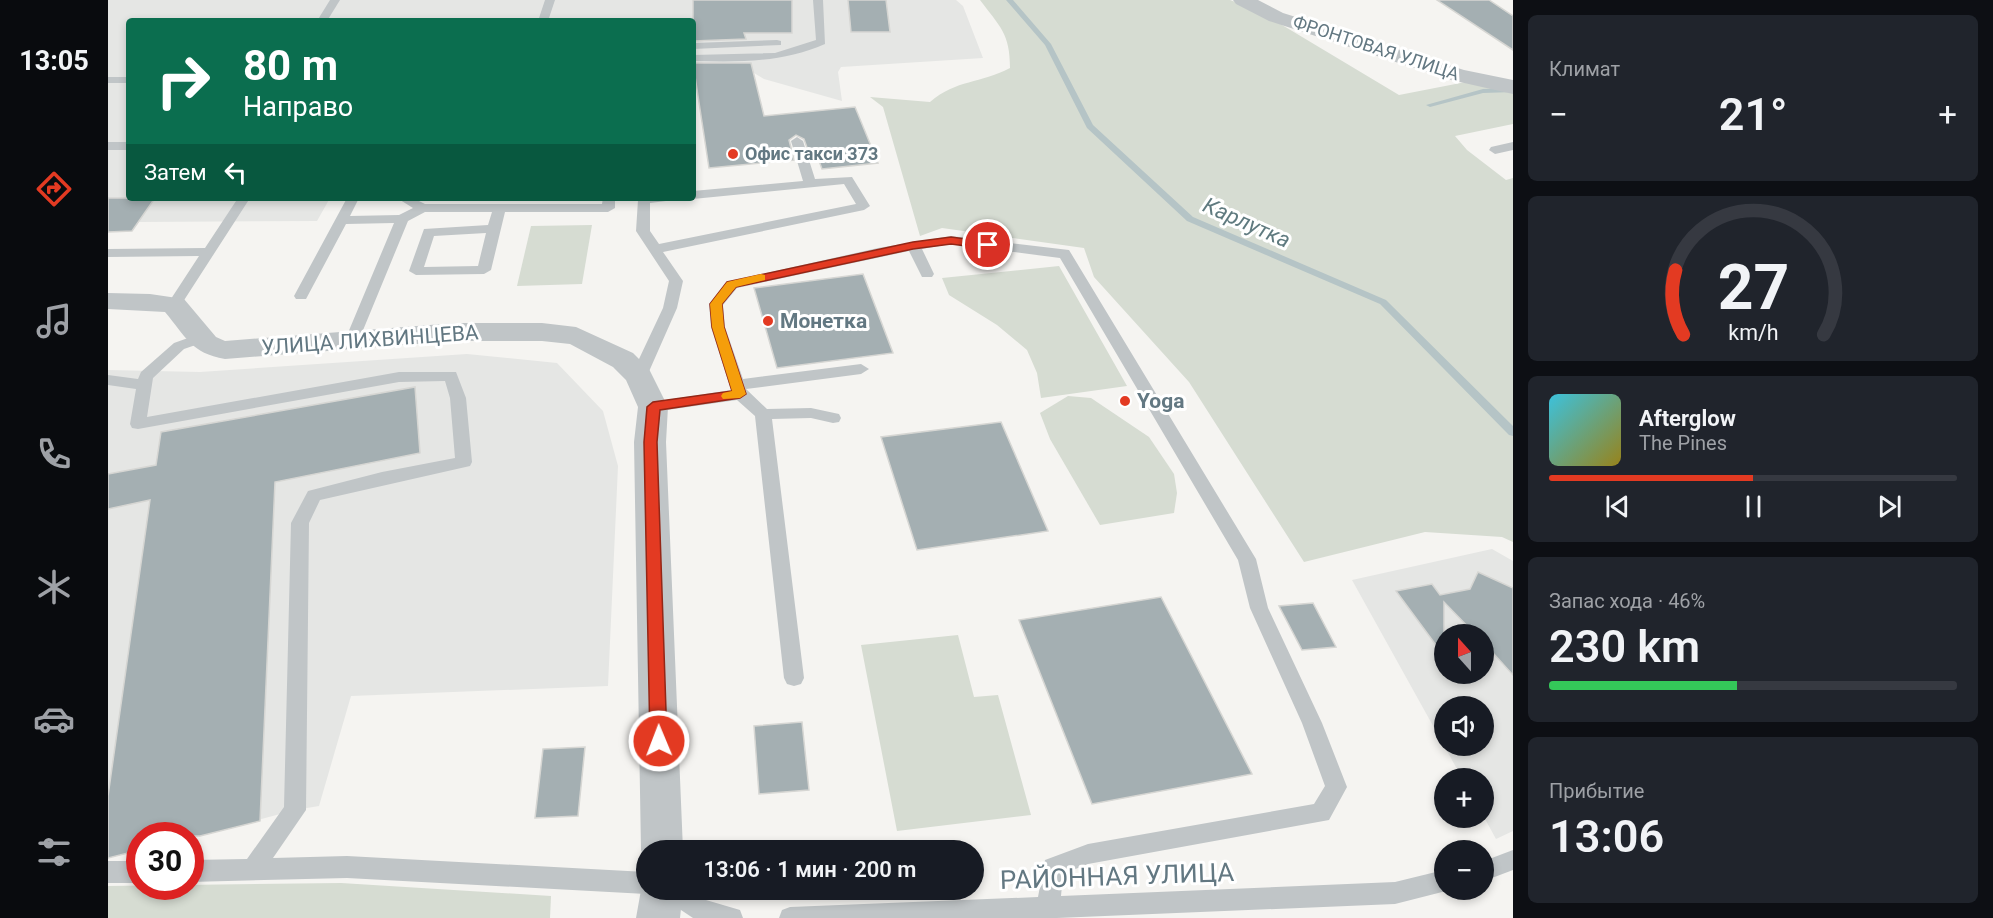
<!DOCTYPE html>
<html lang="ru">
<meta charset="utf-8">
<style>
:root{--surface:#171b24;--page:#20242c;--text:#f1f3f6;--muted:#9ea1a6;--line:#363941;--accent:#e33a22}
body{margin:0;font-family:Roboto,sans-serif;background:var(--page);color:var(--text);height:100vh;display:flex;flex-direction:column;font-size:22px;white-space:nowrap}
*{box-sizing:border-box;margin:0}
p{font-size:20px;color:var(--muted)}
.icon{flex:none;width:33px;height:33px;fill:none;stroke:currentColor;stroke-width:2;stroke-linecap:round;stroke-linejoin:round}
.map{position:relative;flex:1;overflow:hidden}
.drawer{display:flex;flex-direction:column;gap:15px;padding:15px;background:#0d0f14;width:480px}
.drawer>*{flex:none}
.guide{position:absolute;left:18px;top:18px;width:570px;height:183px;border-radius:6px;box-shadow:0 3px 9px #0003;background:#0b6e4f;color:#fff;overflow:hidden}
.needle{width:39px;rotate:339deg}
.tools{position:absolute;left:1326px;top:624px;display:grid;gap:12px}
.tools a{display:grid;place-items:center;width:60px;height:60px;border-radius:50%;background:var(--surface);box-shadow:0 3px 9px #0003;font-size:30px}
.speed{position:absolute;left:18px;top:822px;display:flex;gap:12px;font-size:30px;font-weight:700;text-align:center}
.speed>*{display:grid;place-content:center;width:78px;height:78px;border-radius:50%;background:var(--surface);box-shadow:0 3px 9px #0003;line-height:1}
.speed .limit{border:9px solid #d22;background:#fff;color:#111}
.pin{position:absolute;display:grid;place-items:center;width:51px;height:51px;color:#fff;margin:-26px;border:3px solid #fff;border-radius:50%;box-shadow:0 2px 6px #0007}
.me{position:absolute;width:66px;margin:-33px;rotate:359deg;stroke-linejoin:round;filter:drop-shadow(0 0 4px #0008)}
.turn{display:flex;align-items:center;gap:21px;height:126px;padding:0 18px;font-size:27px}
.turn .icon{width:78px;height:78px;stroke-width:2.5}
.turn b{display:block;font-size:42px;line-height:51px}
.then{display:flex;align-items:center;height:57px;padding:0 18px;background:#0003;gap:12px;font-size:22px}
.big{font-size:45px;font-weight:600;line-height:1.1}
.drawer .card{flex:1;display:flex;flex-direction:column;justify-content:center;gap:9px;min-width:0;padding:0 21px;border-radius:9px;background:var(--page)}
.drawer .dial{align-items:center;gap:0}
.dial svg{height:156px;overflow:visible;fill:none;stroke:var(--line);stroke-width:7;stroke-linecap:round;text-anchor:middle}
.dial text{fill:var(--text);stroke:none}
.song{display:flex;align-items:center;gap:18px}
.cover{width:72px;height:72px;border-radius:9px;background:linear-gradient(135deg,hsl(190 70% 55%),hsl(50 70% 35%))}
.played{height:6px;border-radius:3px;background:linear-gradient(90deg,var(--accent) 50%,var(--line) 50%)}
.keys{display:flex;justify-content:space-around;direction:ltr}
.heat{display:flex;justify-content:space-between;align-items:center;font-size:33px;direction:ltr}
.charge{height:9px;border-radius:4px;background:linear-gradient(90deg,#34c759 46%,var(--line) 0)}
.trip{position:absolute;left:528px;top:840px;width:348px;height:60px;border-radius:30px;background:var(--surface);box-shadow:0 3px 9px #0003;font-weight:600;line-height:60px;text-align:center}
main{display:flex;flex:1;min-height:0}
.tabs{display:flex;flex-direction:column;width:108px;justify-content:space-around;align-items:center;background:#090b0e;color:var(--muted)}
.tabs .icon{width:42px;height:42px}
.tabs .on{color:var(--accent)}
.tabs b{font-size:27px;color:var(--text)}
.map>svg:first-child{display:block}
</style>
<main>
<nav class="tabs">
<b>13:05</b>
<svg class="icon on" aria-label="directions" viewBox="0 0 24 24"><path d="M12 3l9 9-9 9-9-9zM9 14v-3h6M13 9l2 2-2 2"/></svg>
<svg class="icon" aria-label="music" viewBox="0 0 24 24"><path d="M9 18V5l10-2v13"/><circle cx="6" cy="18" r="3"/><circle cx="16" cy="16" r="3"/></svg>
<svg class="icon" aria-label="phone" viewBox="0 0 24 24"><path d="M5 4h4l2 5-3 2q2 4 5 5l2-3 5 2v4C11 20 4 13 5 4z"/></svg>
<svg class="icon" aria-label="climate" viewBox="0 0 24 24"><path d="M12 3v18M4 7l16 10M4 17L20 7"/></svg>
<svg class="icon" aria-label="car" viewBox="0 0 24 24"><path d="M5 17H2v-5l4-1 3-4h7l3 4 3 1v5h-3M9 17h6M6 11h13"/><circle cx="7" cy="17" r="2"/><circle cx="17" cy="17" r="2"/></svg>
<svg class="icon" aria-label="filters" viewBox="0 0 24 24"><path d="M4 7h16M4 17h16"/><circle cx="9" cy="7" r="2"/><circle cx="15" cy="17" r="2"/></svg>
</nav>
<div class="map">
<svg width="1405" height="918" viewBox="0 0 1405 918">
<rect width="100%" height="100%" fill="#f5f4f1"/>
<g fill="#e5e6e4" fill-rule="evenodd">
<polygon points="0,0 848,0 855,6 875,58 733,67 730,72 734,101 656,79 646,73 585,78 585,21 21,21 21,198 222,198 209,221 31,222 24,231 0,232"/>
<polygon points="359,354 449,363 495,411 510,466 500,686 243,696 211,806 187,810 83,838 82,836 32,836 0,858 0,370 92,372"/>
<path d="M1384,549L1405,561V831L1388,839L1376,817V778H1354L1244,580ZM1336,634H1376V674H1336ZM1336,706H1376V746H1336Z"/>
</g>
<g fill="#d6dcd2">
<path d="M872,0H1122L1149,10L1291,95L1368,80L1405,88V124L1347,136L1359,150L1398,180L1405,178V542L1394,537L1317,532L1196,562L1081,382L986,277L976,248L834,228L812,236L775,107L762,97L822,102C849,79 872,84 902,68C902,33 892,27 872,0Z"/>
<polygon points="484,225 474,284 409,286 423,226"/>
<polygon points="951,266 1019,386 933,398 929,373 919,350 889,325 841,295 834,278"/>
<polygon points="960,396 983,398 1041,437 1066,474 1069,493 1066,513 992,525 942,439 932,413"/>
<polygon points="850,635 866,697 890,695 923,815 789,831 753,645"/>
<polygon points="233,883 443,896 442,918 0,918 0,886"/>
</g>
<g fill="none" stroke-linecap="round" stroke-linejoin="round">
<g fill="#b5c4c6" fill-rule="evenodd">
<polygon points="898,0 905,0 943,44 985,125 1085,217 1278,300 1405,426 1405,436 1401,435 1272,304 1079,221 979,128 937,45"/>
<polygon points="1405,88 1405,92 1375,93 1322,107 1318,105 1375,89"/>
</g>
</g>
<g fill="#a4afb2" stroke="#d6d6d3" stroke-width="1.5">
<polygon points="585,0 684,0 684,33 636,33 638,39 585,41"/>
<polygon points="740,0 778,0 782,32 743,32"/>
<polygon points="1329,0 1381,0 1405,16 1405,50"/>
<polygon points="585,63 643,63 656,116 747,107 770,163 714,169 710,158 703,159 696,139 688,135 681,140 686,160 601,168"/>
<polygon points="0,198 47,198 24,231 0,232"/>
<polygon points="755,274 785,353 669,368 646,288"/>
<polygon points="307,387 312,453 167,482 152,821 92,836 32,836 32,850 0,858 0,796 42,500 0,509 0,474 48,465 53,432"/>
<polygon points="893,422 940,531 809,550 773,437"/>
<polygon points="1370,572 1405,588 1405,675 1376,643 1376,634 1367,634 1336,602 1336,656 1288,591 1324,584 1332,595 1362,589"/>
<polygon points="1053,597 1144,774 984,804 911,620"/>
<polygon points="1205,603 1228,647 1194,650 1171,606"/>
<polygon points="694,722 701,790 651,794 646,726"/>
<polygon points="477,747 470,816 427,818 435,749"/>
</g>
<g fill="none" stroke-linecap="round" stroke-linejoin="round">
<g fill="#c0c5c7" fill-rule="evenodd">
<polygon points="222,0 232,0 219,21 209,21"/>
<polygon points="437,0 447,0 440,21 430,21"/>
<path d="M705,0H715L717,44C674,63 631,62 585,61V55L667,53L708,40Z"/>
<polygon points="669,40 673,41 673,45 585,49 585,43"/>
<rect x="0" y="77" width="21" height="6"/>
<polygon points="689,137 695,141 707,179 744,177 762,206 756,210 555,252 575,281 569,308 539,376 536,380 526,380 523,376 555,308 561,281 528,231 530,200 531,198 559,198 558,201 542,203 542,231 551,244 748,204 736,184 585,199 582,198 585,198 585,191 695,181 683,141"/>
<rect x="0" y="142" width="21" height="8"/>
<polygon points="1405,142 1405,150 1387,154 1381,150 1383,147"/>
<polygon points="130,198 142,198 71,308 66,309 59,305 91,256 0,257 0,249 97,248"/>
<path d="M239,198H251L242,216L291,215L305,208L289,198H305L317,204H494L495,198H507V208L500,212H397L383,270L376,274L308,275L301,271L316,229L380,225L384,212H317L300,221L251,340L244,345L237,340L286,223L238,224L198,299H188L186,296ZM378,233L370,266L316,267L326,236Z"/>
<polygon points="843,236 961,250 1148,559 1160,608 1214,723 1239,787 1221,820 980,864 955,874 953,896 1287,882 1336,870 1336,890 1342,890 1287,904 949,918 671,918 674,910 682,907 930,897 937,860 980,844 1206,804 1217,786 1194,723 1142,608 1130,560 952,258 843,244 814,249 826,274 824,277 814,277 801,251 629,288 615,305 617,327 635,379 753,364 761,369 753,374 638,389 659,409 703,408 731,414 733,418 731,422 725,423 703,418 664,419 696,678 693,684 686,686 679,684 676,678 647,416 629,400 545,412 539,411 537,407 539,403 545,402 623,390 603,327 601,304 619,282 770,248"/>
<polygon points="94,333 101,338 99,341 76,349 45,378 39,417 291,372 348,372 358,398 364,462 362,466 212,500 201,523 198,810 165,858 239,856 538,872 538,890 546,891 538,894 239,878 82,882 82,860 139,859 176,807 183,523 200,491 274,472 347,458 342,398 337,381 291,382 30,429 24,428 22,424 28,389 0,385 0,375 30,379 33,372 66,343"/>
<polygon points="1405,850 1405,870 1376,881 1376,861"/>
<rect x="0" y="861" width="32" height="22"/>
<polygon points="552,890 582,890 598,900 632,910 635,918 585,918 555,898"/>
</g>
<g fill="#c0c5c7" fill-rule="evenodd">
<polygon points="1125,0 1150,0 1175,13 1356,70 1405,80 1405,94 1343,80 1161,21 1128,4"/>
<path d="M0,293L42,294L76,299L108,337L117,341L347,323H434L468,327L525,353L541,369L560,407L558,442L575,850H538V862L533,850L526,442L530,407L518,380L505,367L462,344L434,341H347L117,359C83,353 78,337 57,312L0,309Z"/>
<polygon points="538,876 538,890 575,890 572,918 528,918 533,890"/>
</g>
</g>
<polygon fill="#e33a22" stroke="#942616" stroke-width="1.5" points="843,237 880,242 886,245 880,249 843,244 805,249 628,287 614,304 616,327 638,394 632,398 552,410 549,442 559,741 557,747 551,749 545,747 542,741 536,442 539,407 545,402 624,391 604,327 602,304 619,282 805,242"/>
<polygon fill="#f59e0b" points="653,274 657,275 657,280 628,287 614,304 616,327 638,394 632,398 615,399 613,396 615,393 624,391 604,327 602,304 619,282"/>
<g fill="#e33a22" stroke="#fff" stroke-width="2">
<circle cx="625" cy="154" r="6"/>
<circle cx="660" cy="321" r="6"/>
<circle cx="1017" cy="401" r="6"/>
</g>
<g text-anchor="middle" stroke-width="6" stroke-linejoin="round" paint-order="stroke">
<g font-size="18" fill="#637882" stroke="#fff">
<text transform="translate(1268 48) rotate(18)" y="6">ФРОНТОВАЯ УЛИЦА</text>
</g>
<g font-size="18" font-weight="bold" fill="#637882" stroke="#fff" text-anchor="start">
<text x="637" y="160">Офис такси 373</text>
</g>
<g font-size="21" font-weight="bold" fill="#637882" stroke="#fff" text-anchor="start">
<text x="672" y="328">Монетка</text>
<text x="1029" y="408">Yoga</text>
</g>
<g font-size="21" fill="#637882" stroke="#fff">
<text transform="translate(262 340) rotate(-4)" y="7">УЛИЦА ЛИХВИНЦЕВА</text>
</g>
<g font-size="22" font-style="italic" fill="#5f7a7f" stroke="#fff">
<text transform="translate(1139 222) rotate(24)" y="8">Карлутка</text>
</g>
<g font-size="26" fill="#637882" stroke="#fff">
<text transform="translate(1009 876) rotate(-2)" y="9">РАЙОННАЯ УЛИЦА</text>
</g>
</g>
</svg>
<div class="tools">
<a><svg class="needle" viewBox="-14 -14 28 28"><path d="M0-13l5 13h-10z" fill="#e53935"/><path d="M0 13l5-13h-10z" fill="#9ea1a6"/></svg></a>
<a><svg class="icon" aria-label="sound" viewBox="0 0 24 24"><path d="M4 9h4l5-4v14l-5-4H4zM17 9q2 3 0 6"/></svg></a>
<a>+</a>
<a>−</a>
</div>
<div class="speed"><div class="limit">30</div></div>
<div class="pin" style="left:880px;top:245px;background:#d93025"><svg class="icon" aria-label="arrive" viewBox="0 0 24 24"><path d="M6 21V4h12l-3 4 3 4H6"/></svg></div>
<svg class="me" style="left:551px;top:741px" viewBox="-20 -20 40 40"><circle r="17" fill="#e33a22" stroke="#fff" stroke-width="3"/><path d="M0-11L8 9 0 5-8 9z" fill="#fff"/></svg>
<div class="trip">13:06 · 1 мин · 200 m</div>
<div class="guide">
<div class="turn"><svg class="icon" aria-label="right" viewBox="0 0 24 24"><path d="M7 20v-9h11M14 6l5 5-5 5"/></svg><div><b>80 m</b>Направо</div></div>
<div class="then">Затем<svg class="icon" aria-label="left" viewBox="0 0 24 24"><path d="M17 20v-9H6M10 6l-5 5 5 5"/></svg></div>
</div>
</div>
<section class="drawer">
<div class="card"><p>Климат</p>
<div class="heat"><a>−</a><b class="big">21°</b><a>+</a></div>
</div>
<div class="card dial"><svg viewBox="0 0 100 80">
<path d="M14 69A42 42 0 1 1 86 69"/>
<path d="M14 69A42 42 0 0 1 10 36" stroke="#e33a22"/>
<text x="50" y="56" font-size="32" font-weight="700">27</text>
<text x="50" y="72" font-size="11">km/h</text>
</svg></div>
<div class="card">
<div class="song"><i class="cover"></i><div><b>Afterglow</b><p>The Pines</p></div></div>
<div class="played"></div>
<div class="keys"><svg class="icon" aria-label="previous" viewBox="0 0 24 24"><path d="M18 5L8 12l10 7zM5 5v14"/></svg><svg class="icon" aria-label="pause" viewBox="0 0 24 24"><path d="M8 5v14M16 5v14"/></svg><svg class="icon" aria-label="next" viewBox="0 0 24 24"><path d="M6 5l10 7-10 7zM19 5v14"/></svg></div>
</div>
<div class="card"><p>Запас хода · 46%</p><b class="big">230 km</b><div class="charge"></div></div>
<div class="card"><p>Прибытие</p><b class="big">13:06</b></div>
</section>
</main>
